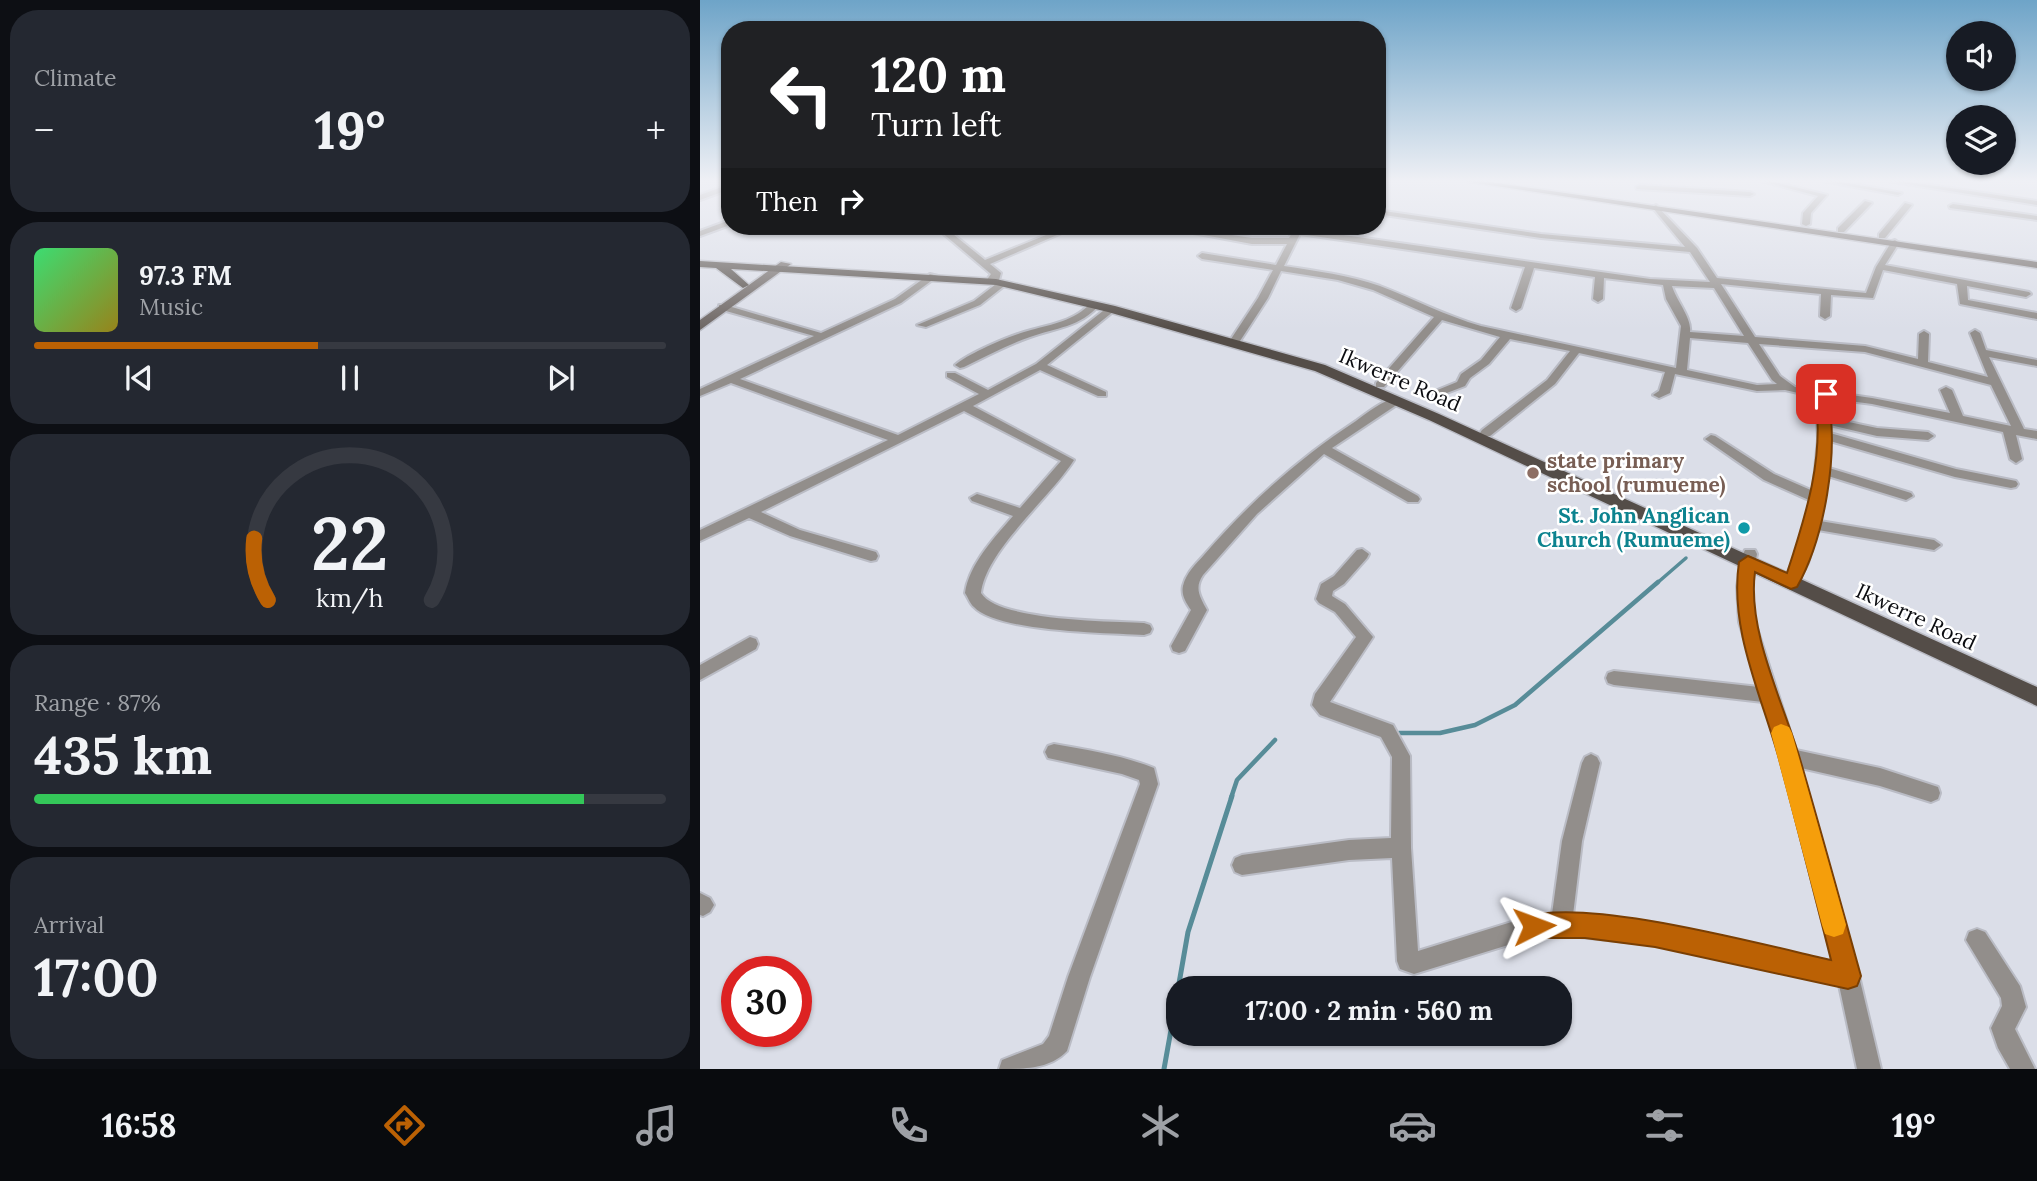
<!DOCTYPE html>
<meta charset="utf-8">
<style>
:root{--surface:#171b24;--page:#242831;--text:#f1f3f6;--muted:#9ea1a6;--line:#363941;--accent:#bb6104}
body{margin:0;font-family:Lora,serif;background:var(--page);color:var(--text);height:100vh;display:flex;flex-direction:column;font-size:26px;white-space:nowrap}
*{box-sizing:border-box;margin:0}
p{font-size:23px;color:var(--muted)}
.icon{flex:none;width:38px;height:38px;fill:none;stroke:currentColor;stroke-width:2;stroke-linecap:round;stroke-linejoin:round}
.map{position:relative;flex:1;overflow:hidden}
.details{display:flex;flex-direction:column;gap:10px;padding:10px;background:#0d0f14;width:700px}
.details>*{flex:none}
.top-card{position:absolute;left:21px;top:21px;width:665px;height:214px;border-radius:28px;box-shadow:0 2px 5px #0004;background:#202124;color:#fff;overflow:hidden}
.tools{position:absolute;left:1246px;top:21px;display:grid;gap:14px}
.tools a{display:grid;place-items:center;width:70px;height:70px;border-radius:50%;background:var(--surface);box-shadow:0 2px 5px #0004;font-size:35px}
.speed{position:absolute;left:21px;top:956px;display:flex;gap:14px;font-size:35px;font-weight:700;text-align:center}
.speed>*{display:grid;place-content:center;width:91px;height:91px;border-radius:50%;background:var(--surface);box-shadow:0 2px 5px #0004;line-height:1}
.speed .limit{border:10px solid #d22;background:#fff;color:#111}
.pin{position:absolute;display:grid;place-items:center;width:60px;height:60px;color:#fff;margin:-30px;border-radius:14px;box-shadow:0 4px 10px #0006}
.me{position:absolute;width:77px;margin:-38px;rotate:87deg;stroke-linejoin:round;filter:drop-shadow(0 0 5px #0008)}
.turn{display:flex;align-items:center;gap:24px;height:147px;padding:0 35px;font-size:32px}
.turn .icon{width:91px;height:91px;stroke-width:2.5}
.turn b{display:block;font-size:49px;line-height:60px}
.then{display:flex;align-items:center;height:66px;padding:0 35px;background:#0003;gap:14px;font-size:26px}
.big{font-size:52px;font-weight:700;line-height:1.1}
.details .tile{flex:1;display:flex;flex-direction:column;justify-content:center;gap:10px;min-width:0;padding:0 24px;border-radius:28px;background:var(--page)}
.details .dial{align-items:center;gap:0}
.dial svg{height:182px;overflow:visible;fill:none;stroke:var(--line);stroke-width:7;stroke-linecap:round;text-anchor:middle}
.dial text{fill:var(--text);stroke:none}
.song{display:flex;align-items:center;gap:21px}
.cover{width:84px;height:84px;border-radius:10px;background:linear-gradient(135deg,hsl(140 70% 55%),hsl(50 70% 35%))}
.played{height:7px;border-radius:4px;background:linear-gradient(90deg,var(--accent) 45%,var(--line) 45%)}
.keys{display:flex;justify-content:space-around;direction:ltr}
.heat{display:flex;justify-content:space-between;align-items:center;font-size:38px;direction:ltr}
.charge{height:10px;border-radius:5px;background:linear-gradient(90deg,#34c759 87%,var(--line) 0)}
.trip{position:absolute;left:466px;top:976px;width:406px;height:70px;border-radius:28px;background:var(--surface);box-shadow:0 2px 5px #0004;font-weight:700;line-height:70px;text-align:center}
.dock{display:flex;height:112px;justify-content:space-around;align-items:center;background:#090b0e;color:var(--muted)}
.dock .icon{width:49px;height:49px}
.dock .active{color:var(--accent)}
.dock b{font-size:32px;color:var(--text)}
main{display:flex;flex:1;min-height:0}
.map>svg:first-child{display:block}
</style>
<main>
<section class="details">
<div class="tile"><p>Climate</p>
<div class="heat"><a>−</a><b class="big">19°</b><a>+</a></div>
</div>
<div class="tile">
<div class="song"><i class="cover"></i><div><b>97.3 FM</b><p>Music</p></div></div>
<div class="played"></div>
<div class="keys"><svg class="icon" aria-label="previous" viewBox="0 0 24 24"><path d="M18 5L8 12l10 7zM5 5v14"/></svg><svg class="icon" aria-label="pause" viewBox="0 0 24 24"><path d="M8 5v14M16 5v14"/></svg><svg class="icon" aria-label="next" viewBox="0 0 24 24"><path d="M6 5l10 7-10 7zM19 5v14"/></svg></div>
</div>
<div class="tile dial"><svg viewBox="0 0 100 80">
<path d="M14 69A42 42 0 1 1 86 69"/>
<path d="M14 69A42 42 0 0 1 8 42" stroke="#bb6104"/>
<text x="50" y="56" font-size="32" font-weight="700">22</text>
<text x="50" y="72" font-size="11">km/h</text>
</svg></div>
<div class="tile"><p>Range · 87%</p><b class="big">435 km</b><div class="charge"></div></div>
<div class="tile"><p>Arrival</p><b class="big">17:00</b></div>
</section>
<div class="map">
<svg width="1337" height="1069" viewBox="0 0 1337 1069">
<rect width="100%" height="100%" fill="#dbdee8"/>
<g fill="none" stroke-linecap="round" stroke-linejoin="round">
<polyline stroke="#578c98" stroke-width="3.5" points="956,584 986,558"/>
<g stroke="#578c98" stroke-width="4.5">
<polyline points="699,733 740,733 775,725 815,705 958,582"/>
<polyline points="531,798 537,780 575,740"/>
</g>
<g stroke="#578c98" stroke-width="5">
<polyline points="478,989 488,932 532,796"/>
<polyline points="464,1069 478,991"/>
</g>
<defs>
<g id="minor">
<polygon points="1057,180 1067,180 1127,195 1111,213 1110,224 1106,226 1102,224 1103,213 1118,196"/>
<polygon points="1117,180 1132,180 1202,193 1198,195"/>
<polygon points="1181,180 1197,180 1337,201 1337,205"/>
<polygon points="30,184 30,189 0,200 0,195"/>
<polygon points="940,185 1050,192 1054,194 1050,196 937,189 936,187"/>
<polygon points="1165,201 1172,203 1144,232 1138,232 1138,228"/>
<polygon points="1205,203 1212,205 1185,238 1179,238 1179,234"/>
<polygon points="1253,204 1337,216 1337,220 1250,208 1249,206"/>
<path d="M956,205L997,248L1017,278L1166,293L1176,267L1192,241L1195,240L1199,243L1185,265L1329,292L1331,294L1326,297L1267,286L1268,300L1337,313V319L1260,304L1257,284L1183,270L1173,298L1131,295L1130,316L1125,319L1120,316L1121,294L1021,284L1055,337L1165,346L1218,359L1219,334L1224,331L1229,334L1228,362L1288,377L1270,333L1275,330L1280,333L1286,350L1337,360V366L1289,357L1324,429L1337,431V439L1316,435L1322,459L1316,463L1310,459L1303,432L1172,404L1127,398L1130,418L1177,428L1228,432L1234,436L1228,440L1177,436L1130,425V433L1256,469L1316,481L1318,484L1316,487L1311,488L1255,477L1130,441L1129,468L1211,493L1213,496L1206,500L1128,476L1120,521L1234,540L1241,545L1234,550L1118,530L1108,563L1096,586H1086L1084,582L1101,540L1111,501L1064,480L1005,439L1011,435L1015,436L1074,474L1113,491L1118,439L1116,397L1085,390L1057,391L975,374L970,393L959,398L953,395L959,391L965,372L879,353L855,384L790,436H782L780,433L782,430L847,380L870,351L810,339L789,364L770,378L765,386L739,396L733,393L735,391L757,382L761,374L781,360L800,337L742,320L684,387H676V383L734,317L673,290L638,280L581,271L568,298L540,341H532L531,339L558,298L573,270L502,259L498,256L502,253L576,265L587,244H552L461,227L472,226L552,238H589L596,226H604L602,229L950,279L1010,282L990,252L841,238L677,214V210L841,234L985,247L952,207ZM600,234L825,267L811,308L816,311L821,308L834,268L895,277L893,299L898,302L903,299L904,278L963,285L966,299L981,326L976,368L781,326C746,316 714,299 680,286C649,275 616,271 584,266ZM972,286L1014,288L1044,336L990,332C992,318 976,300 972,286ZM990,338L1048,343L1072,380L1077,384L1057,385L987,370ZM1059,344L1165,352L1291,385L1311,426L1263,416L1252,390L1246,387L1240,390L1250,413L1172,398L1095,387L1080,376Z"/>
<polygon points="30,220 30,225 0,236 0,231"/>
<polygon points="234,226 243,226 285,260 368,226 378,226 290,264 301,273 299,280 291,284 286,281 291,274"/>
<path d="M230,274L238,276L201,303L40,379L198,435L279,394L247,377V373H255L288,390L336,364L408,307H414V311L347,365L406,392V396H398L340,370L273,406L374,460C350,498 286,550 281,593C298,621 410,621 444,623L450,625L452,629L450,633L444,635C409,633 297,632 274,607C270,604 268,597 265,593C269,564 295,537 313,516L272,501L270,498L277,494L320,508L361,461L264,411L61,512L100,530L176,552L178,556L176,560L171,561L90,536L49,518L0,541V530L188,440L31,383L0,396V389L114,336L19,309V305H25L121,333L195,299Z"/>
<polygon points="300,281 308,283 280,305 226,327 217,325 274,301"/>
<path d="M391,303L399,305C381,327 355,328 330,337C307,345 285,357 264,367L260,368L255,365C269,353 311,335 331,330C353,324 374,321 391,303Z"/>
<path d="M697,397L703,400L701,402L632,448L718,496L720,499L718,502H708L624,454L557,514L503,575C494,588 500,597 507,610L485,651L479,653L473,651L471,646L491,610C486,603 481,595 483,586C486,573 496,564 504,555C549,503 598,459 656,421C668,412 682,401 697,397Z"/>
<polygon points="662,549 669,554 667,558 644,584 633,591 632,596 645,604 673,637 630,702 693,725 710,756 711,848 718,951 834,915 852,914 862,841 882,763 885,757 891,754 897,757 900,763 882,841 873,915 955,923 1133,962 1080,757 1063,702 914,685 908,683 906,678 908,673 914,671 1059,687 1039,622 1037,586 1043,554 1045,550 1055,550 1057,554 1051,586 1055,622 1096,750 1180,768 1238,787 1240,793 1238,799 1231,802 1180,786 1101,768 1159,976 1181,1069 1157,1069 1139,985 955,945 861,935 834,937 714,974 700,969 697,961 692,858 649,860 542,875 535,872 532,865 535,858 542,855 649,840 691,838 692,757 681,737 620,715 612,705 615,694 656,637 635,612 619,603 616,599 621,584 634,576 657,550"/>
<polygon points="50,637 56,639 58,644 56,649 0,680 0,665"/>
<path d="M354,744C388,750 421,755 454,768L458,784L390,977L367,1051C350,1069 325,1069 299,1069L302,1060L343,1044L349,1036L368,977L440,784L439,780L422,774L348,758L345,752L348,746Z"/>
<polygon points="0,893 10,898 14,905 10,912 3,916 0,915"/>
<polygon points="1277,929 1285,932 1320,986 1326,1007 1315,1029 1335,1069 1310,1069 1298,1048 1291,1028 1302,1006 1301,998 1266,940 1269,932"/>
</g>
<g id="secondary">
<polygon points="756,180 777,180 1337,262 1337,268"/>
<polygon points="81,262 91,264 0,330 0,320"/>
</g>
<polygon id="primary" points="0,261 296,279 415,306 625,365 739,414 1337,687 1337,706 729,420 615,371 408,312 296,285 31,269 49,285 43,288 16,268 0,267"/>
</defs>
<use href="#minor" stroke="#babcc5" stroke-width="4"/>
<use href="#secondary" stroke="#babcc5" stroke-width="3"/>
<use href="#primary" stroke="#babcc5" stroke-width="3"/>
<use href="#minor" fill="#928e8b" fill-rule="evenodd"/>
<use href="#secondary" fill="#6e6764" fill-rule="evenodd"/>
<use href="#primary" fill="#544d48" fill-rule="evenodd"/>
</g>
<linearGradient id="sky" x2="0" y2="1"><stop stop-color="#6ea4c8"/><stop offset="0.55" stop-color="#eff0f5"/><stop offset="1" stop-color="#eff0f5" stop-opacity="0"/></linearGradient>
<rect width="1337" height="329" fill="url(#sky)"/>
<path fill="#bb6104" stroke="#7a3f03" stroke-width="2" d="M1121,390L1133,394L1128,397C1139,453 1125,537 1097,587L1091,589L1055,572C1047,631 1083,702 1100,759C1121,831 1141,904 1161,976L1157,986L1148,989L955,947L885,938H834L825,935L821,926L825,918C880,895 1068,946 1131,960C1114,893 1097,825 1079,759C1061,694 1029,629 1039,562L1048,556L1087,573C1106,515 1125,456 1115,394Z"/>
<polygon fill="#f59e0b" points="1081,724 1089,727 1092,733 1146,925 1143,934 1134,937 1125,934 1122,925 1071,733 1074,727"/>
<circle fill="#8d6e63" stroke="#fff" stroke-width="2.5" cx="833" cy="473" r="7"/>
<circle fill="#0f9aa8" stroke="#fff" stroke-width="2.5" cx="1044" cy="528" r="7"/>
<g text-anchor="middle" stroke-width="5" stroke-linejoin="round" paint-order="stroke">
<g font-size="21" fill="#0b0c10" stroke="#fff">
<text transform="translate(700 380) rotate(23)" y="7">Ikwerre Road</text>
<text transform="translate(1216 617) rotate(25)" y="7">Ikwerre Road</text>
</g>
<g font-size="21" font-weight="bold" fill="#785e54" stroke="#fff" text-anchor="start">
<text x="847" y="468">state primary<tspan x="847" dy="24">school (rumueme)</tspan></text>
</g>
<g font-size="21" font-weight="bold" fill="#0d838f" stroke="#fff" text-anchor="end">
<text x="1030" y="523">St. John Anglican<tspan x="1030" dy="24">Church (Rumueme)</tspan></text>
</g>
</g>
</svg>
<div class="tools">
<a><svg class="icon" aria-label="sound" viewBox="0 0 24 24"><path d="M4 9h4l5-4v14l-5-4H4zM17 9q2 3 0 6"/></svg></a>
<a><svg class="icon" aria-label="layers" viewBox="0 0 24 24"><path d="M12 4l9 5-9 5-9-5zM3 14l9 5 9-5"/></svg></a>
</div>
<div class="speed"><div class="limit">30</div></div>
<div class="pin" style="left:1126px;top:394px;background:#d93025"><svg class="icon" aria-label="arrive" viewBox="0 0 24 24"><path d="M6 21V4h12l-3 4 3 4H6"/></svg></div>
<svg class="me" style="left:834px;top:926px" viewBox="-20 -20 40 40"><path d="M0-17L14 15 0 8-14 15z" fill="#bb6104" stroke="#fff" stroke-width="4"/></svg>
<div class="trip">17:00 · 2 min · 560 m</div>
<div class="top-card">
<div class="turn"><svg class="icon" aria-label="left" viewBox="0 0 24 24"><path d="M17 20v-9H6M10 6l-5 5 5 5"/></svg><div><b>120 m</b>Turn left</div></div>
<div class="then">Then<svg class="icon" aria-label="right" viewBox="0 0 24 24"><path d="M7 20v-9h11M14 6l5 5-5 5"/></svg></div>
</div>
</div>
</main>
<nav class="dock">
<b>16:58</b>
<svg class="icon active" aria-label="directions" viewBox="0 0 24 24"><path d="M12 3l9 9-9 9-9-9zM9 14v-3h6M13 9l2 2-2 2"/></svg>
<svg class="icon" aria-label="music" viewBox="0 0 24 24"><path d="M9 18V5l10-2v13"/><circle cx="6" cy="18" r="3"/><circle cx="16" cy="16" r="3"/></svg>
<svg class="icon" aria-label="phone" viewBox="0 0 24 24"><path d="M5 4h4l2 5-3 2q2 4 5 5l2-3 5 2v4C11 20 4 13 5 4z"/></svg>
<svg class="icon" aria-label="climate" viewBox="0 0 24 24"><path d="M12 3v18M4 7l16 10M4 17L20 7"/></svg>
<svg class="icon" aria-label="car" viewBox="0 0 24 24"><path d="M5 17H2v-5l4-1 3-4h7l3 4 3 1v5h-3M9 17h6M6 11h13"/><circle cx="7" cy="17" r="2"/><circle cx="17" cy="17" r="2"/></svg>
<svg class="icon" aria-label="filters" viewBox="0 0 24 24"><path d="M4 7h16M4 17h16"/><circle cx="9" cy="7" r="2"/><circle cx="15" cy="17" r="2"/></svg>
<b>19°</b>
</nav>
